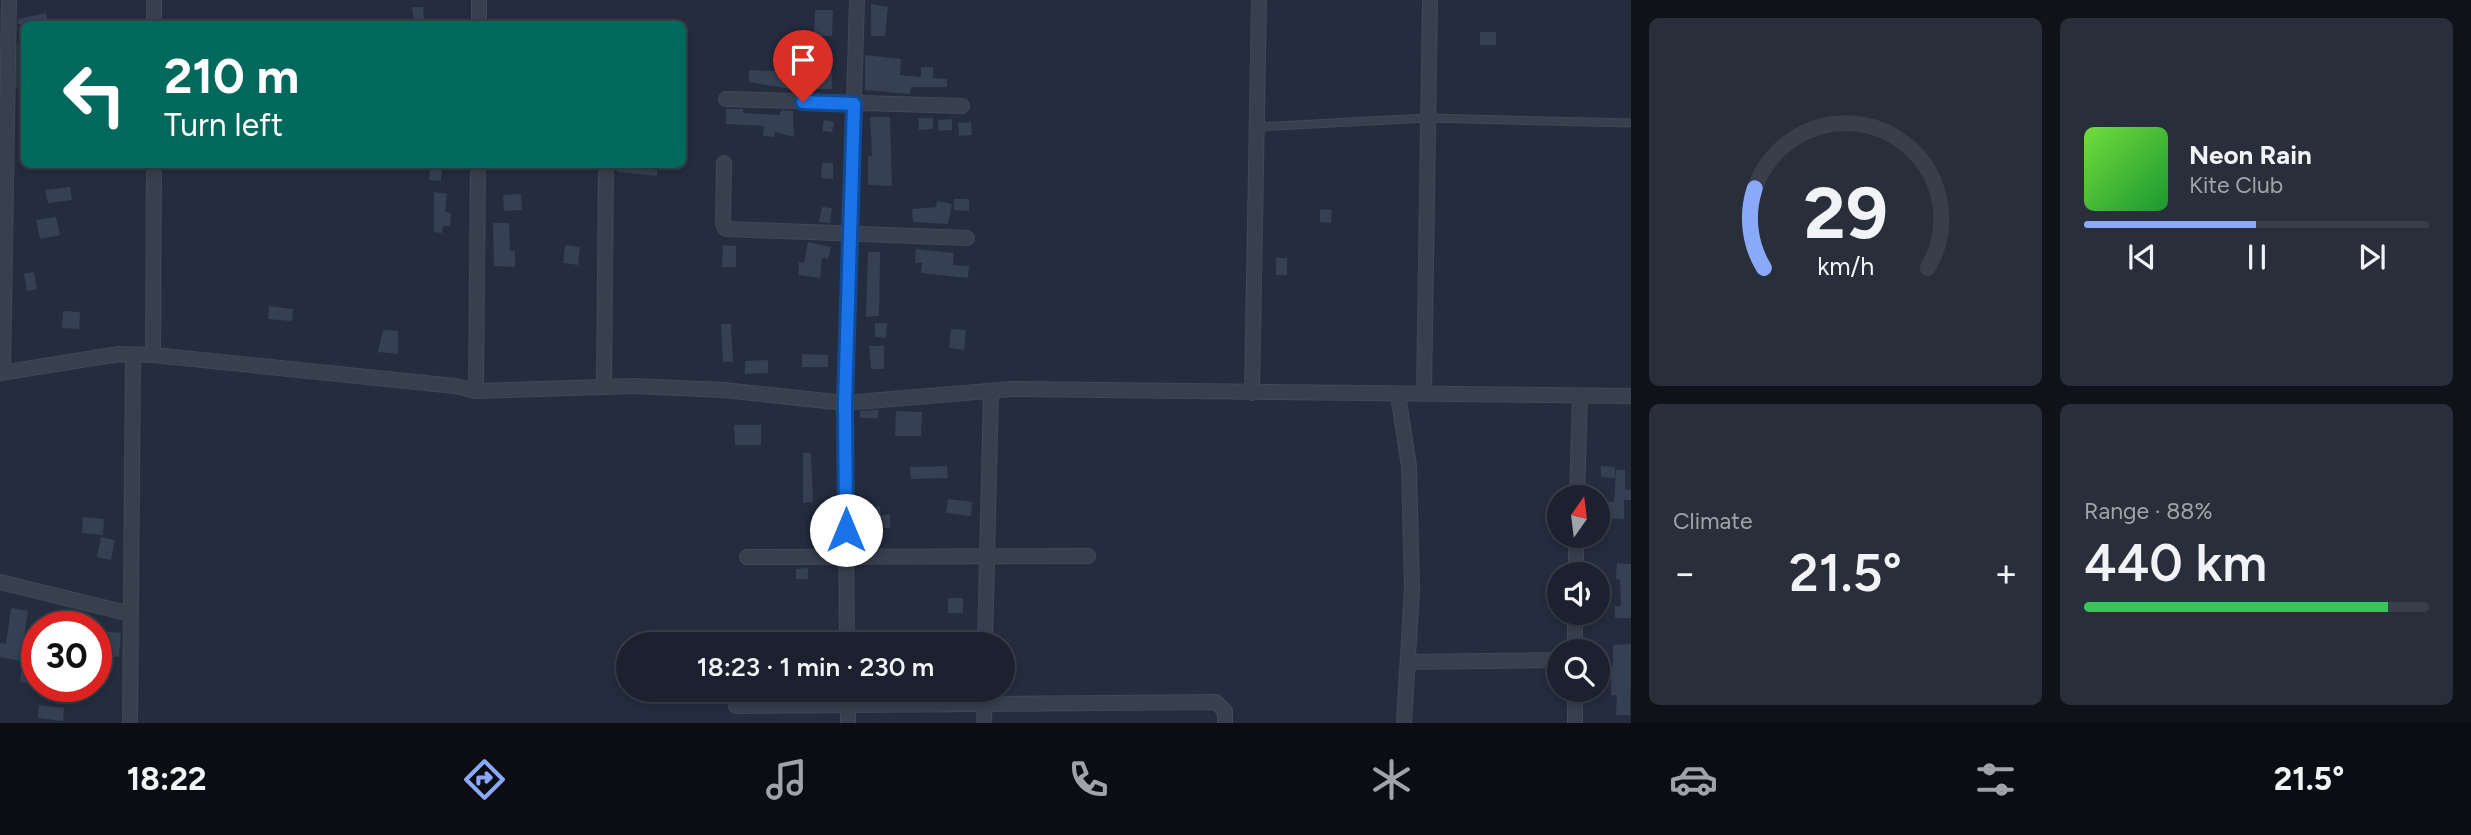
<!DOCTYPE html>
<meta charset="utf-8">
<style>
:root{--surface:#1b212e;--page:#282e3a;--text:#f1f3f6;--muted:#a0a3aa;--line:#393e4a;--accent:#8aa9f8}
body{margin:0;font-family:Figtree,sans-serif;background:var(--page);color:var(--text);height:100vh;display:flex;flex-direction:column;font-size:26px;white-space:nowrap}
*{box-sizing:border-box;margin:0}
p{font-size:23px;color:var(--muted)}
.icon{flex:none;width:38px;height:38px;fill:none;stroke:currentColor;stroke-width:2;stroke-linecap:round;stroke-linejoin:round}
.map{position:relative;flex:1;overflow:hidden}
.details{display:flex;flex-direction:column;gap:18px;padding:18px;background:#0f1219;width:840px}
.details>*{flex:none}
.hud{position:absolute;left:21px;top:21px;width:665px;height:147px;border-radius:10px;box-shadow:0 4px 10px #0003,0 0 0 2px var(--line);background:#00695c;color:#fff;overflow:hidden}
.needle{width:46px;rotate:14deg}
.fabs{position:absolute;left:1547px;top:485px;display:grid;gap:14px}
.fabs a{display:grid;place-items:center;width:63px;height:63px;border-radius:50%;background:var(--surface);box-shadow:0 4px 10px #0003,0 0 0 2px var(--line);font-size:35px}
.speed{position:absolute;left:21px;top:611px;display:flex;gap:14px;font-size:35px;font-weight:700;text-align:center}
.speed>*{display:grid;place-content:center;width:91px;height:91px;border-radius:50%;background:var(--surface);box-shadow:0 4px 10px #0003,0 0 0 2px var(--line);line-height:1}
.speed .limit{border:10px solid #d22;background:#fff;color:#111}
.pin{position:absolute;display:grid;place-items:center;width:60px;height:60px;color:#fff;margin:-72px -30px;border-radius:50% 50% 50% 0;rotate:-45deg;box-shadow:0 0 7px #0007}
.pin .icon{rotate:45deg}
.me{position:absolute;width:77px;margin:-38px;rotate:0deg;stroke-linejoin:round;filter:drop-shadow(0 0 5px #0008)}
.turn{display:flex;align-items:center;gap:24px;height:147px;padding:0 28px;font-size:32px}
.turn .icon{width:91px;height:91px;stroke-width:2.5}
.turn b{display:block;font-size:49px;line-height:60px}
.big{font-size:52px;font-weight:600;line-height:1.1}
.details .card{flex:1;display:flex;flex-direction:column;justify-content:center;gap:10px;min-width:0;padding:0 24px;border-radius:10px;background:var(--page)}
.details .dial{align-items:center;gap:0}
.dial svg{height:182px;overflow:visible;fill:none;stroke:var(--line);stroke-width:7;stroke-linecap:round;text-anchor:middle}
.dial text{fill:var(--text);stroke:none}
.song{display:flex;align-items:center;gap:21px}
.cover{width:84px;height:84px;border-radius:10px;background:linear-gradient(135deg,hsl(100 70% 55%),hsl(130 70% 35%))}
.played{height:7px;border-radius:4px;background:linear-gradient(90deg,var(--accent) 50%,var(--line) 50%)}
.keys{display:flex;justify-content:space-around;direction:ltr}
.heat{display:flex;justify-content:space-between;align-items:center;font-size:38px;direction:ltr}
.charge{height:10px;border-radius:5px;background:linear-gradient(90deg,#34c759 88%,var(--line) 0)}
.details .tiles{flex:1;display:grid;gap:18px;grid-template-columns:repeat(2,1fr)}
.trip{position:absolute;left:616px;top:632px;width:399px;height:70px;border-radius:35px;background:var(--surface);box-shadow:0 4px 10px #0003,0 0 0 2px var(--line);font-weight:600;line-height:70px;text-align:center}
.tabs{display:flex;height:112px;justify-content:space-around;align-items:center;background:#0b0d12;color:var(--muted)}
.tabs .icon{width:49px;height:49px}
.tabs .current{color:var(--accent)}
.tabs b{font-size:32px;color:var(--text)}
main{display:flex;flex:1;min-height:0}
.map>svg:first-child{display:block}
</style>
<main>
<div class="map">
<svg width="1631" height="723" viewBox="0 0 1631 723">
<rect width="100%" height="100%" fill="#242c3e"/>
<polygon fill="#26393f" points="12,42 24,46 24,61 21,65 24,70 24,91 13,87 14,97 2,96 0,84"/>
<g fill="#364054">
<polygon points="871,4 888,7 885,36 871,36"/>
<polygon points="412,7 423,7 424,22 414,23"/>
<polygon points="815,10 833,10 832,36 814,36"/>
<polygon points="46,13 48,24 18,24 18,19"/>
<rect x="1480" y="32" width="16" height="13"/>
<polygon points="815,53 831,54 832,89 816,89"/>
<polygon points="865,55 901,59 900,75 921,77 921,67 933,67 933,78 947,79 947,87 911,87 910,94 865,90"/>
<polygon points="749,70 793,72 791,89 749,82"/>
<polygon points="726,109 743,109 743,113 780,115 781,110 793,111 794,137 775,132 774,137 763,136 764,126 726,124"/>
<polygon points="870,117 890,117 892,186 868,185 868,156 872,156"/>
<polygon points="918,118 933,118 933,129 919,130"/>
<polygon points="952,119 952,130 939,131 938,120"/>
<polygon points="824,120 834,122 832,132 822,131"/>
<polygon points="971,122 972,135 959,136 958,123"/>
<polygon points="822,163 833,163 833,179 821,178"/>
<polygon points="618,164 658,164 657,176 617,172"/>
<polygon points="430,165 442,166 441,181 429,180"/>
<polygon points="70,187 72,200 48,203 45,190"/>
<polygon points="434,192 447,194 445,212 451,213 450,226 443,226 442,233 434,232"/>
<polygon points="521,194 522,210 504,211 503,195"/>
<polygon points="954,199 969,199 969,211 954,210"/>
<polygon points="937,201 952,204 948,224 913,222 912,209 936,207"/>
<polygon points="822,207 832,208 830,223 819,222"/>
<polygon points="1320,209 1332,210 1331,223 1320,222"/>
<polygon points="56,217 60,235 40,239 36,220"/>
<polygon points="493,223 509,223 510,251 515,251 515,267 494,266"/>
<polygon points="808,242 831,247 828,259 822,258 820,278 798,275 799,262 804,263"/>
<polygon points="565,245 580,247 578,265 563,263"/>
<polygon points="723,245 736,246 736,267 722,267"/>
<polygon points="916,249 954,253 953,265 969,266 968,278 921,273 922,263 915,263"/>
<polygon points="868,252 880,252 879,316 866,317"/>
<rect x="1276" y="258" width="11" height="17"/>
<polygon points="34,272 37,289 27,291 24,274"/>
<polygon points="269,306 293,309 292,321 268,319"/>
<polygon points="63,311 80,312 79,329 62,328"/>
<polygon points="875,323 887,323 886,338 875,337"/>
<polygon points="721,324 731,324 733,362 723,362"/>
<polygon points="951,329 966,330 964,350 949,348"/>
<polygon points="383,330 398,331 398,354 378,352"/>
<polygon points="869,346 884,346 884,369 871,369"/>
<polygon points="802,354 828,355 828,367 802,367"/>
<polygon points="768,360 768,373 745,374 745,361"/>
<polygon points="878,410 878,418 860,418 860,411"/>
<polygon points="896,411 922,412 921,436 895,436"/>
<polygon points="734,425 761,425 761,445 735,445"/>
<polygon points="803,453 811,453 813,502 803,503"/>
<polygon points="947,466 948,478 911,479 910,467"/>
<polygon points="1601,466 1615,467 1615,478 1601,477"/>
<polygon points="1616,470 1625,470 1625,489 1631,490 1631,500 1624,500 1624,519 1607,518 1607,502 1614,502"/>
<polygon points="948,499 972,502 971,516 946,513"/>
<polygon points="880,506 881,515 890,515 890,528 883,528 879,543 866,540 869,528 864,528 863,507"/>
<polygon points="83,517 104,519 103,535 82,533"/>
<polygon points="101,537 115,540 111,560 97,557"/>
<polygon points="1617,563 1631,564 1631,618 1615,618 1615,606 1621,606 1620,580 1616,579"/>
<polygon points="808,568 808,579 796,579 796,569"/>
<rect x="948" y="598" width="15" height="15"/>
<polygon points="11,608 28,611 20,661 0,657 0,643 6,644"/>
<polygon points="99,631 121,633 119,657 97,655"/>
<polygon points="1631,644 1630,715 1616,715 1617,695 1611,695 1611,678 1605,678 1605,663 1613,666 1613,645"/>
<polygon points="22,665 37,667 37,685 20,682"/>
<polygon points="39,705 64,708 63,721 38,718"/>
</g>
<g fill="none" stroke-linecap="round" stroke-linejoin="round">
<defs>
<polyline id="lane" points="1257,127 1427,118 1631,123"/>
<g id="street">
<polyline points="479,0 479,24"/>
<polyline points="154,24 154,0"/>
<polyline points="726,99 962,106"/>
<polyline points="724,163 723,224 726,229 967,238"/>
<polyline points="153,355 154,164"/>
<polyline points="3,372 9,0"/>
<polyline points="0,373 119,354 153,355 455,386 476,391 633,386 724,390 845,403 1012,389 1631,396"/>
<polyline points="604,387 606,164"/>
<polyline points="476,391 478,164"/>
<polyline points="1252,393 1259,0"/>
<polyline points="1424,394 1430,0"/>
<polyline points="1398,395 1409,466 1412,589 1404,723"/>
<polyline points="1577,497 1580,396"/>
<polyline points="747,557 1088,556"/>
<polyline points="1576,574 1576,536"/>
<polyline points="0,582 131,614"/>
<polyline points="847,644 845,403 857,0"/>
<polyline points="985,644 991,391"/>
<polyline points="1575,651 1575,612"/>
<polyline points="1408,662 1559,660"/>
<polyline points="848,690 848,723"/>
<polyline points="736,706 1216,702 1225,711 1225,723"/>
<polyline points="130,723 133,355"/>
<polyline points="984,723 985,690"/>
<polyline points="1575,723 1575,690"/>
</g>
</defs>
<use href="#lane" stroke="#414857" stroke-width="9"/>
<use href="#street" stroke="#414857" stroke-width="16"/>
<use href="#lane" stroke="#383f4e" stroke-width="7"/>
<use href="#street" stroke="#383f4e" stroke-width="14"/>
</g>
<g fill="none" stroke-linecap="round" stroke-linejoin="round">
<defs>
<polyline id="route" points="803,102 854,104 845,403 846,530"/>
</defs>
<use href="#route" stroke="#114b97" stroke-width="18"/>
<use href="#route" stroke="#1a73e8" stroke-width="12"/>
</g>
</svg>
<div class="fabs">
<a><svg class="needle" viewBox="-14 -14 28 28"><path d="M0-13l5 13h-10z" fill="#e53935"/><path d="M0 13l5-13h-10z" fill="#a0a3aa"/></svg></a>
<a><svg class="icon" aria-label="sound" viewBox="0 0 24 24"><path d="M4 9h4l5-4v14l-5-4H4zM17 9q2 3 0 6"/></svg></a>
<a><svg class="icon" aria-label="search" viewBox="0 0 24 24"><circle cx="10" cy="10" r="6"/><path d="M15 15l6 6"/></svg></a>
</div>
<div class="speed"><div class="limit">30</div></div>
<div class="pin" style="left:803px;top:102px;background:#d93025"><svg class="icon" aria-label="arrive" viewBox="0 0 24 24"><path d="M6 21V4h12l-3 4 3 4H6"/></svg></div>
<svg class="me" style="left:846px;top:530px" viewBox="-20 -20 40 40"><circle r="19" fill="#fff"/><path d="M0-13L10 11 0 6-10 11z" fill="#1a73e8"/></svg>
<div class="trip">18:23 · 1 min · 230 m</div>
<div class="hud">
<div class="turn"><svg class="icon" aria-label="left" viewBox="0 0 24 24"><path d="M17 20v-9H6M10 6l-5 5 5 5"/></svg><div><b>210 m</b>Turn left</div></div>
</div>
</div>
<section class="details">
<div class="tiles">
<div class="card dial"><svg viewBox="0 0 100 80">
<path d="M14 69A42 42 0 1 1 86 69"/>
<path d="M14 69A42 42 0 0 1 10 34" stroke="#8aa9f8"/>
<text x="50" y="56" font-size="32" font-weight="700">29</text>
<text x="50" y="72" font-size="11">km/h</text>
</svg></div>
<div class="card">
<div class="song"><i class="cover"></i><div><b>Neon Rain</b><p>Kite Club</p></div></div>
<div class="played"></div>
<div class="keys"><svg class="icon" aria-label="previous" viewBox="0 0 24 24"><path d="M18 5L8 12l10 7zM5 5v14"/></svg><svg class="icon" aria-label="pause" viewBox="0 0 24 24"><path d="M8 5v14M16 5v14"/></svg><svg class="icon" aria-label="next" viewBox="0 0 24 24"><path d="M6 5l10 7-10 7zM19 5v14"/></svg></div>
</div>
<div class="card"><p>Climate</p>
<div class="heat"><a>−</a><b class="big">21.5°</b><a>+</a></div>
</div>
<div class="card"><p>Range · 88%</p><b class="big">440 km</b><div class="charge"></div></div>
</div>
</section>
</main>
<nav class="tabs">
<b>18:22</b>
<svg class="icon current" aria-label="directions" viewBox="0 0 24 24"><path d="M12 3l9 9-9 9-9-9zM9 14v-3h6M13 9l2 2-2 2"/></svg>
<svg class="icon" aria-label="music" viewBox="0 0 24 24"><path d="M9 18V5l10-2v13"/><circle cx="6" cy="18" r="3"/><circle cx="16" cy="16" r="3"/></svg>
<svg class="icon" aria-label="phone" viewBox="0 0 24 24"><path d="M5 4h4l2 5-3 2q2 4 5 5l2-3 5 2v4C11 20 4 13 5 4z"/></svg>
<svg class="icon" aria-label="climate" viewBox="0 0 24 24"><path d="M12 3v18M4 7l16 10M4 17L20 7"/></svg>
<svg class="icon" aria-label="car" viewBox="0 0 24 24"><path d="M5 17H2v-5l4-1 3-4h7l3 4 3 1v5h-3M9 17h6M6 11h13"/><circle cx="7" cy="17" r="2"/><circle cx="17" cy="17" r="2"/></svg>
<svg class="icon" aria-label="filters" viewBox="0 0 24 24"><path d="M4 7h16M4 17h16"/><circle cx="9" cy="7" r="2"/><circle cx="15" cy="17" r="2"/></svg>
<b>21.5°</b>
</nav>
